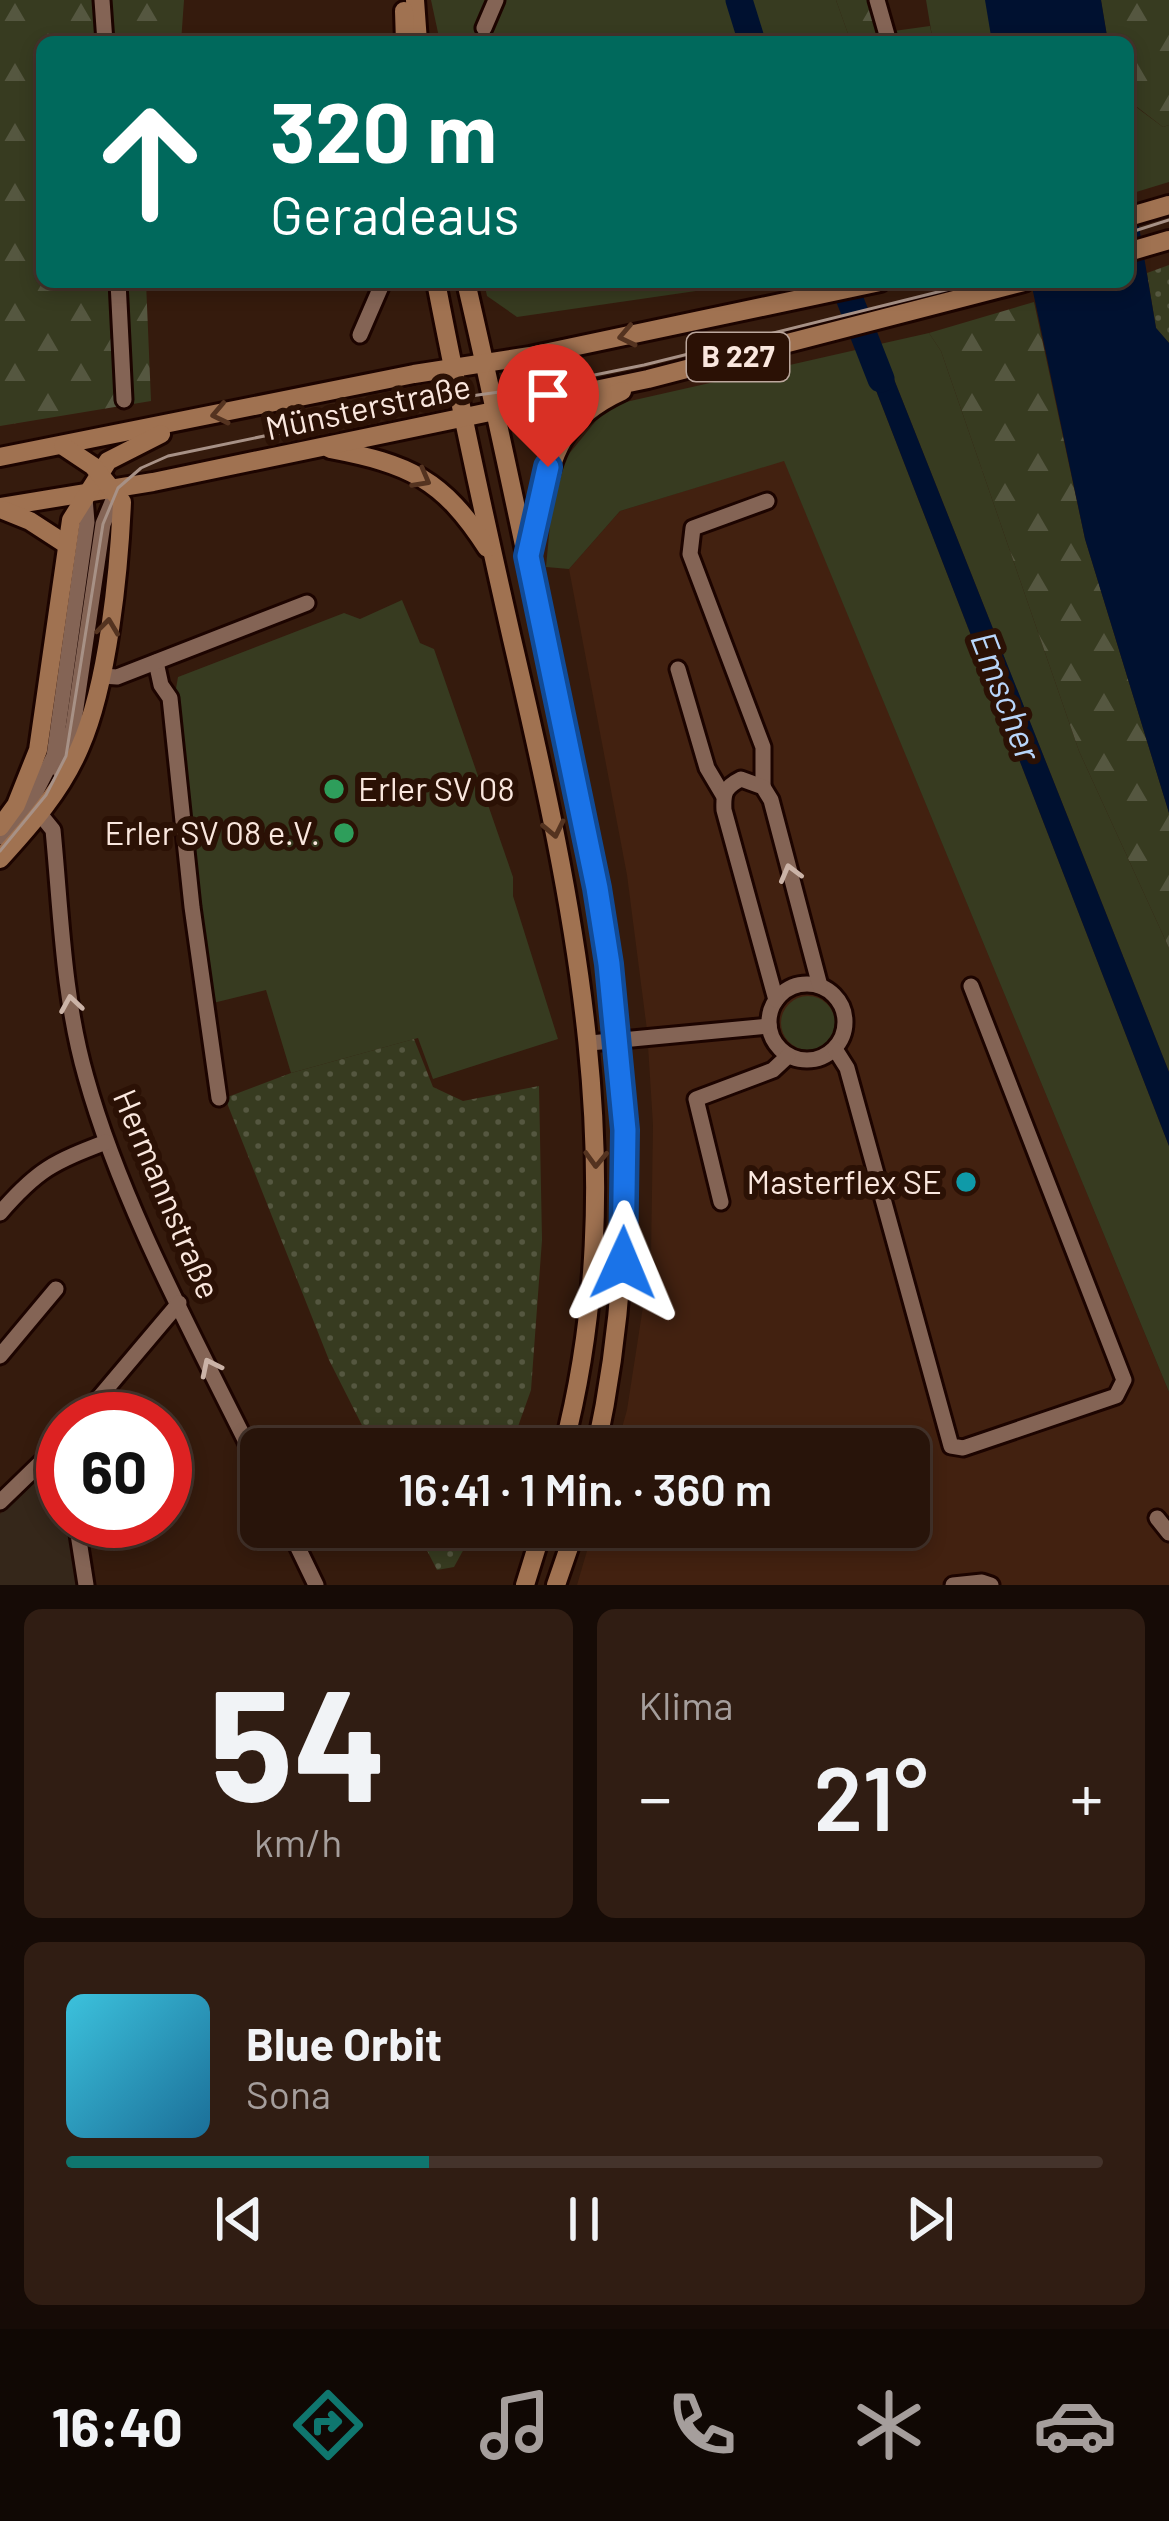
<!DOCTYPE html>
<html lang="de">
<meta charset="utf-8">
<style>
:root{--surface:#28140a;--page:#301d13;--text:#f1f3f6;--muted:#a59e9c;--line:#44332b;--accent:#0f766e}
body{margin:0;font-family:Barlow,sans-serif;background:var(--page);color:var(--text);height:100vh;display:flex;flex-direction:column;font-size:45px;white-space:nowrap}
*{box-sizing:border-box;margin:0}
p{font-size:39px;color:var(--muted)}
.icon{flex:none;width:66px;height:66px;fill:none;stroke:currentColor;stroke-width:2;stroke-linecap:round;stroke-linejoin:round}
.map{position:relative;height:1585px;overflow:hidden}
.panel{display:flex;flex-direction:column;gap:24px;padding:24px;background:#160b06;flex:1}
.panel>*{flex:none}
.hud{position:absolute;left:36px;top:36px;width:1098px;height:252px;border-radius:18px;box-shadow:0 6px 18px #0003,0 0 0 3px var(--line);background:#00695c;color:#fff;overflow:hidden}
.speed{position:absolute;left:36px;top:1392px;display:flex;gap:24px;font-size:60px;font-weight:700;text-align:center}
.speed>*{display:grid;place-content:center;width:156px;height:156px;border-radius:50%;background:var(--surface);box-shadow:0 6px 18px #0003,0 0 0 3px var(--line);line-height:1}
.speed .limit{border:18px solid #d22;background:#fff;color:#111}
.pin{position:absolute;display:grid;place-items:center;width:102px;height:102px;color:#fff;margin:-123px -51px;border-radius:50% 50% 50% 0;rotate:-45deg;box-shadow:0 0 12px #0007}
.pin .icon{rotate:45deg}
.me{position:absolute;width:132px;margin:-66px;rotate:1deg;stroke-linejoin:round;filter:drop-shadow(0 0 9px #0008)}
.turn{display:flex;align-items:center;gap:42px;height:252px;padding:0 36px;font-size:54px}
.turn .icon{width:156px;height:156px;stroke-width:2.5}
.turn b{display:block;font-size:84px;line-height:102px}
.big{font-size:90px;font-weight:600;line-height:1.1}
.panel .tile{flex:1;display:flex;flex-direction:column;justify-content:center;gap:18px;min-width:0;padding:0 42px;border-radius:18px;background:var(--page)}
.panel .dial{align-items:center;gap:0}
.dial b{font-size:156px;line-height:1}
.song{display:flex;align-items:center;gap:36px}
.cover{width:144px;height:144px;border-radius:18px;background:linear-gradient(135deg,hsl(190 70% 55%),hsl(200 70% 35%))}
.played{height:12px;border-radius:6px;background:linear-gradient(90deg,var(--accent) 35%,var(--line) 35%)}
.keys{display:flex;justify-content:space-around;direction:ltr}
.heat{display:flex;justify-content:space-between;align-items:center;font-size:66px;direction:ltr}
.panel .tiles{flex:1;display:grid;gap:24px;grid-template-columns:1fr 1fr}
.tile:last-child{grid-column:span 2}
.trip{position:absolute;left:240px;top:1428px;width:690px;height:120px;border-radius:18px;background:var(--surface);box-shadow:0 6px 18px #0003,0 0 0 3px var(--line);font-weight:600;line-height:120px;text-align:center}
.menu{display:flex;height:192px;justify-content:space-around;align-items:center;background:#100804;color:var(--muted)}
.menu .icon{width:84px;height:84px}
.menu .selected{color:var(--accent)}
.menu b{font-size:54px;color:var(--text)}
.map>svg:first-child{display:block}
</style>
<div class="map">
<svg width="1169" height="1585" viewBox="0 0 1169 1585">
<defs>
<pattern id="forest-firs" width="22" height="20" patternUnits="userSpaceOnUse" patternTransform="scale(3)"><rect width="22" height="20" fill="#373b20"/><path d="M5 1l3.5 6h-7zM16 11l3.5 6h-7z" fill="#555740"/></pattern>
<pattern id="park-dots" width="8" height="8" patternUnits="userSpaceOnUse" patternTransform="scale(3)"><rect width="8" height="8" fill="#373b20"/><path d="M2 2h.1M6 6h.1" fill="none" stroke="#555740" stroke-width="1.8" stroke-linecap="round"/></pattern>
</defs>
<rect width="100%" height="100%" fill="#351b0d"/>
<polygon fill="#422110" points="784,460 1169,1392 1169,1585 577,1585 594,1527 909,1527 909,1449 616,1449 627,1410 651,1255 653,1125 647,1030 627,875 569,569 620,511"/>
<polygon fill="#35271a" points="48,1476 60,1486 63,1521 67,1521 78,1585 0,1585 0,1514 40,1477"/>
<g fill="#373b20">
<polygon points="431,0 836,0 851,42 440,42"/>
<polygon points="926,0 987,0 992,39 933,42"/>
<polygon points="1128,101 1163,127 1169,125 1169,182 1133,193 1128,161"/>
<polygon points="484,282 758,282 517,317 487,296"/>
<polygon points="929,333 941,351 1079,751 1169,948 1169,1072 880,344"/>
<polygon points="860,349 1169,1146 1169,1392 784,461 620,511 569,569 546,567 555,471 608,406"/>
<polygon points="402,600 420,643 434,649 513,877 513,896 558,1039 433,1079 418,1038 291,1073 266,990 213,1003 174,700 178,677 344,613 360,619"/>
<circle cx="808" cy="1023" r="27"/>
</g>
<g fill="url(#forest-firs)">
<polygon points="0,0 184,0 181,42 42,42 42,282 146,282 151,401 0,426"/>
<polygon points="836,0 888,0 894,31 930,26 933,42 851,42"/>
<polygon points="1101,0 1169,0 1169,125 1163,127 1128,100 1128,42 1108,42"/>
<polygon points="1034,302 1085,539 1169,813 1169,948 1079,751 941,351 929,333"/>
</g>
<g fill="url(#park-dots)">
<polygon points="1169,265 1169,343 1156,328 1147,273"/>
<polygon points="414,1039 433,1087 463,1101 539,1086 542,1240 531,1390 510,1449 374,1449 329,1360 225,1098 291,1073"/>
<polygon points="415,1527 476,1527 454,1567 437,1570"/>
</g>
<g fill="#001130">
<polygon points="985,0 1101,0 1108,42 992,42"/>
<polygon points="1128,161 1156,328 1169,343 1169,813 1085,539 1031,282 1128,282"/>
<polygon points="880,344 1169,1072 1169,1146 860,349"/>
</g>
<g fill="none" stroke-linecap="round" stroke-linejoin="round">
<g stroke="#001130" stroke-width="27">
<polyline points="739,0 752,42"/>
<polyline points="843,282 881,379"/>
</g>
<defs>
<g id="minor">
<polyline points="102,0 105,42"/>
<polyline points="877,0 889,42"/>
<polyline points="484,28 496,0"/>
<polyline points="118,282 124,400"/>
<polyline points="360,335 383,282"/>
<polyline points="156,662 161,685 170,698 192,907 219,1098"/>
<polyline points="678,669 707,768 723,795"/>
<polyline points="102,676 117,677 307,603"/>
<polyline points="60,771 73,728 103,524 118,488"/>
<polyline points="763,787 763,747 690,554 693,528 767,501"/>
<path d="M16,805L40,814L53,830C61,912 63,997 86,1077C123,1210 200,1347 261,1472"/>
<polyline points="0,837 28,807 54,756 87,522 85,498"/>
<circle cx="807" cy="1022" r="38"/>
<path d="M776,1000L724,810C723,793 725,787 741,779L763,787L771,800L820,986"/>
<polyline points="590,1043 769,1026"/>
<polyline points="835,1049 847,1068 951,1446 963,1448 1116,1396 1124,1380 971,986"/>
<polyline points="721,1202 696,1099 773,1070 788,1056"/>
<path d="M0,1213C38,1169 54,1162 106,1142"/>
<polyline points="0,1356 56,1289"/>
<polyline points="81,1419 179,1303"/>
<polyline points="0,1502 63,1441"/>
<polyline points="1157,1518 1169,1533"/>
<polyline points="76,1521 86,1585"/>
<polyline points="288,1527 316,1585"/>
<polyline points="953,1585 982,1582 991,1585"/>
</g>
<g id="major">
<polyline points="415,0 418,42"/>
<polyline points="404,11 405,42"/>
<polyline points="1128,217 1169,205"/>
<polyline points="1128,252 1169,240"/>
<path d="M436,282C459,401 485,520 512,639C574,905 634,1178 563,1449"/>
<path d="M466,282C497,415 525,549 553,683C568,751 585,819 597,888C631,1073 636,1265 596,1449"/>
<path d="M330,449C409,464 443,479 487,548"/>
<polyline points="0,457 414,374 530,356 880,282"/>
<polyline points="0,507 153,482 648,379 1024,282"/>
<polyline points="3,510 30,521 67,545"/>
<path d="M530,550C553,480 541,428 622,391"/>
<polyline points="0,827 16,805 38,750 71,520 108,461 161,434"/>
<path d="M0,859C31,825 62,790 80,747C108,684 119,571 122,502L93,466L63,446"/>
<polyline points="525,1585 543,1527"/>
<polyline points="556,1585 576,1527"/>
</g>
</defs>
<use href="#minor" stroke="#1c0400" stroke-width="21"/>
<use href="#major" stroke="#1c0400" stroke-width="24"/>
<use href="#minor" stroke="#846455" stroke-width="15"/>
<use href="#major" stroke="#a07251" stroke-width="18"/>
<g stroke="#a79186" stroke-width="3">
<polyline points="1128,233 1169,220"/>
<polyline points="0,851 46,795 66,756 103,524 118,488 141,468 168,456 428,402 535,387 644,365 978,282"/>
</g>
</g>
<defs><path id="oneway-chevron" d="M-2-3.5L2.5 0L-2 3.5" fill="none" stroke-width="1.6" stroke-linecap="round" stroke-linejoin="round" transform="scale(3)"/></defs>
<g stroke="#543320">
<use href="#oneway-chevron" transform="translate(627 336) rotate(168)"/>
<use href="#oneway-chevron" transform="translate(220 414) rotate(168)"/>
<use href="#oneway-chevron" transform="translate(422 479) rotate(29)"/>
<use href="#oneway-chevron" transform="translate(108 627) rotate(-83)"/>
<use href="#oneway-chevron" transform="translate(554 829) rotate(78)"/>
<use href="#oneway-chevron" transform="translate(596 1159) rotate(92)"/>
</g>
<g stroke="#cbb3a7">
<use href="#oneway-chevron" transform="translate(790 873) rotate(-105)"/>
<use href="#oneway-chevron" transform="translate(71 1004) rotate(-99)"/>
<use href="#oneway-chevron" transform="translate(210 1367) rotate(-116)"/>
</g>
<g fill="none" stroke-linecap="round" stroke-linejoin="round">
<defs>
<polyline id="route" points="548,467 528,556 597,888 609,964 625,1130 623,1263"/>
</defs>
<use href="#route" stroke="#114b97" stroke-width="30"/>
<use href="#route" stroke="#1a73e8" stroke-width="21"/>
</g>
<g fill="#2e9e5b" stroke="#2b1105" stroke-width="4.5">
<circle cx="334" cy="789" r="12"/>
<circle cx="344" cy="833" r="12"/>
</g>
<circle fill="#0f9aa8" stroke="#2b1105" stroke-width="4.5" cx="966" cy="1182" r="12"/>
<g text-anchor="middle" stroke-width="12" stroke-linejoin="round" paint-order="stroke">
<rect fill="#2b1105" stroke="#bca79d" stroke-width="3" x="687" y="333" width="102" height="48" rx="9"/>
<g font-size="30" font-weight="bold" fill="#fae7de">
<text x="738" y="367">B 227</text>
</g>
<g font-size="33" fill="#fae7de" stroke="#2b1105">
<text transform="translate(368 407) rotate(-12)" y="12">Münsterstraße</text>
<text transform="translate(167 1194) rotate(67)" y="12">Hermannstraße</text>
</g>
<g font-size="33" fill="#fae7de" stroke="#2b1105" text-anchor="end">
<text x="358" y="801" text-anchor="start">Erler SV 08</text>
<text x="320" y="845">Erler SV 08 e.V.</text>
<text x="942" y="1194">Masterflex SE</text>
</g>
<g font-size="36" font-style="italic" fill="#b8d5fa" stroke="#2b1105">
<text transform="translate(1006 696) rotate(69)" y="13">Emscher</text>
</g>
</g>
</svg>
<div class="speed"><div class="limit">60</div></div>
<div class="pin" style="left:548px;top:467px;background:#d93025"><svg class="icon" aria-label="arrive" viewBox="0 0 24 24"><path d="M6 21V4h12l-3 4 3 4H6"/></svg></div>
<svg class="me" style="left:623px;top:1263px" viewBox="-20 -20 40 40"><path d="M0-17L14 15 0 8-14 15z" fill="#1a73e8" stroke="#fff" stroke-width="4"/></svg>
<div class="trip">16:41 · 1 Min. · 360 m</div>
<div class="hud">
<div class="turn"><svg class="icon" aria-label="ahead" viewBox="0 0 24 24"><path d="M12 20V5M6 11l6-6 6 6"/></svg><div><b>320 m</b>Geradeaus</div></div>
</div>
</div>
<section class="panel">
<div class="tiles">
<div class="tile dial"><b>54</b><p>km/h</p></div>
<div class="tile"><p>Klima</p>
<div class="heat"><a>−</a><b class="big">21°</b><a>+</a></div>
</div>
<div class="tile">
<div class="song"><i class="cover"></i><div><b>Blue Orbit</b><p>Sona</p></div></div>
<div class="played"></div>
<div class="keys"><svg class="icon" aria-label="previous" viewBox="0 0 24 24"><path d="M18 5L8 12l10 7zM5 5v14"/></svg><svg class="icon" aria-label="pause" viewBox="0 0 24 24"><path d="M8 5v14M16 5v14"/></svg><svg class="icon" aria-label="next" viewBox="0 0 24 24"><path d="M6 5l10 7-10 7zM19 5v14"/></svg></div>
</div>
</div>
</section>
<nav class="menu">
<b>16:40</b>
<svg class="icon selected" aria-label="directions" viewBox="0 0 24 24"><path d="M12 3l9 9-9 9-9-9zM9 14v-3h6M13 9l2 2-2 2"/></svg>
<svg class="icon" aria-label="music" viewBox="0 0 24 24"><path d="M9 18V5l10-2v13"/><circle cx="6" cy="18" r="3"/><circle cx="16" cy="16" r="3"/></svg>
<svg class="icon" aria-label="phone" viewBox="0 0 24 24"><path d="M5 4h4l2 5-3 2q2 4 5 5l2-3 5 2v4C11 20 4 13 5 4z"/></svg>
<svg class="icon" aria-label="climate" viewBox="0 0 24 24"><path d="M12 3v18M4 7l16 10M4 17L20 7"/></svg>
<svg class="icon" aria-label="car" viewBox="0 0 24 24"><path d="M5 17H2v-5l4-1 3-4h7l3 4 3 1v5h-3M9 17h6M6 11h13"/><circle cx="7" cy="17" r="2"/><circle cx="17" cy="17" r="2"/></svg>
</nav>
